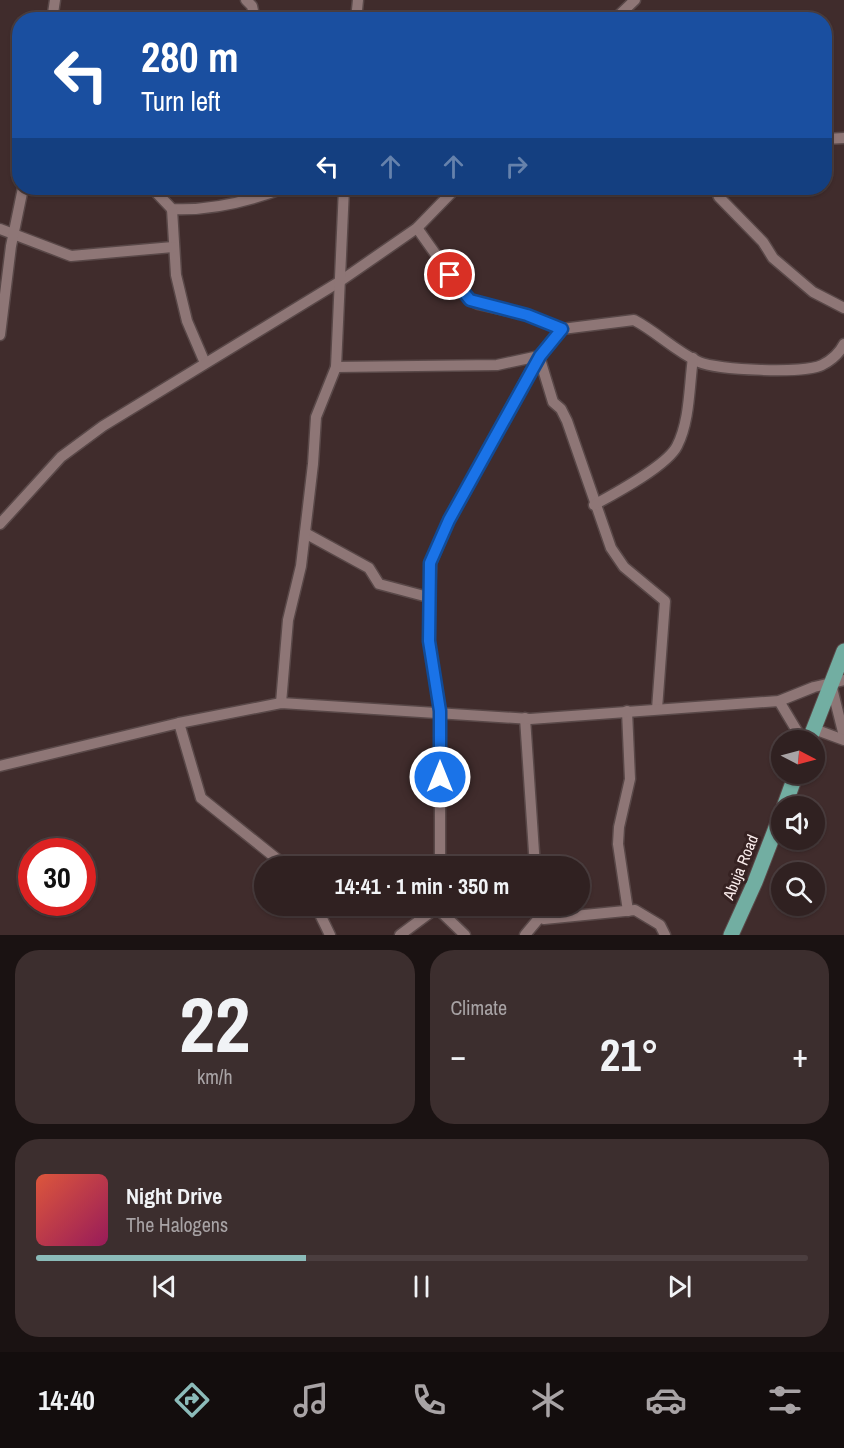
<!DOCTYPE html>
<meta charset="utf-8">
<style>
:root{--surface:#302121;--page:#3c2e2e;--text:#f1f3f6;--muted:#a8a3a5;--line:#4b3e3f;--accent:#8bbbb9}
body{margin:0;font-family:"Archivo Narrow",sans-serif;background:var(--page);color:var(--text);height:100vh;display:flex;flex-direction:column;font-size:22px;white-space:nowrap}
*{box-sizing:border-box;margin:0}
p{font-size:20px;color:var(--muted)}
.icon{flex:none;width:33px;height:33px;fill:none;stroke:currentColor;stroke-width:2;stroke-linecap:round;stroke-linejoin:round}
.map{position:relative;height:935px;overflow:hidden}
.panel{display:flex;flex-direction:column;gap:15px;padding:15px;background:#1a1212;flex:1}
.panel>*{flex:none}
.guide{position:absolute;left:12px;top:12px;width:820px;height:183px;border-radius:24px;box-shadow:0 2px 4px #0004,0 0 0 2px var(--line);background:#1a4fa0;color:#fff;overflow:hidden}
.needle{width:39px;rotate:96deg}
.fabs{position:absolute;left:771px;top:730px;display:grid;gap:12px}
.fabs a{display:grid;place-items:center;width:54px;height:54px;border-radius:50%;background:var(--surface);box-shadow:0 2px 4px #0004,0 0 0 2px var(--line);font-size:30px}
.speed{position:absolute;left:18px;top:838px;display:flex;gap:12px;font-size:30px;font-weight:700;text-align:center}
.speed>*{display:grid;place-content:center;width:78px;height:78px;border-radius:50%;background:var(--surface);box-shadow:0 2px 4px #0004,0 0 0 2px var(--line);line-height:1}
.speed .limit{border:9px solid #d22;background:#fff;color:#111}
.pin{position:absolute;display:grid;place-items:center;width:51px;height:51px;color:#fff;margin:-26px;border:3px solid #fff;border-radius:50%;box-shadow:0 2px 6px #0007}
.me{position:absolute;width:66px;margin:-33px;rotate:0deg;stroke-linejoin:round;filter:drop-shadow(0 0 4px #0008)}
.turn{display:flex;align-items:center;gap:21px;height:126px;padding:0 30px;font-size:27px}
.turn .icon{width:78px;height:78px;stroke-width:2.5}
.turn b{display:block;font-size:42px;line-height:51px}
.lanes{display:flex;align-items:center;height:57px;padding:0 30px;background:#0003;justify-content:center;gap:30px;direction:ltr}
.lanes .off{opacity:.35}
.big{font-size:45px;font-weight:800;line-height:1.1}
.panel .card{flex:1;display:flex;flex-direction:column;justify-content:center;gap:9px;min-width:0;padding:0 21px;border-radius:24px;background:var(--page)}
.panel .dial{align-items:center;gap:0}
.dial b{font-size:78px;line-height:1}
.song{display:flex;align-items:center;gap:18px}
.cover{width:72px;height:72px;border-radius:9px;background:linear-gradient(135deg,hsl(10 70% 55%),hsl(330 70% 35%))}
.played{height:6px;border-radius:3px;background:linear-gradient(90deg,var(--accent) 35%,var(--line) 35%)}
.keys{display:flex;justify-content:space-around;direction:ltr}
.heat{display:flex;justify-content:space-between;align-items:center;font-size:33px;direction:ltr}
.panel .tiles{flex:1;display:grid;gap:15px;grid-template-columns:1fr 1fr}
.card:last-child{grid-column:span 2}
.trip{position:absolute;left:254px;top:856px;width:336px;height:60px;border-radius:30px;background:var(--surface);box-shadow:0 2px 4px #0004,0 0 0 2px var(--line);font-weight:800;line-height:60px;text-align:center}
.tabs{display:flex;height:96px;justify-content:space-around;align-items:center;background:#130d0d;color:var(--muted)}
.tabs .icon{width:42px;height:42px}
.tabs .active{color:var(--accent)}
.tabs b{font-size:27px;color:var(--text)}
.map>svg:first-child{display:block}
</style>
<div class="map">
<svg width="844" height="935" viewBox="0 0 844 935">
<rect width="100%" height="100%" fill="#402c2c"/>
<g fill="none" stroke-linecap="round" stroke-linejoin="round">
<defs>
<g id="street">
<polyline points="246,0 252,6 255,20"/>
<polyline points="52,20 55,0"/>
<polyline points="356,20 358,0"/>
<polyline points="614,20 635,0"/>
<polyline points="825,139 844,138"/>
<path d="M152,188L172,209C211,211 247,202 284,188"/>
<polyline points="715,188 719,197 763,242 773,258 813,292 844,308"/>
<polyline points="172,209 176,275 187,321 205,363"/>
<path d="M417,228L461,290L470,300L478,304L527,315L562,329L634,320C657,332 675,351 699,362C717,370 805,374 822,365C832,360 839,354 844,344"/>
<polyline points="0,229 71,256 173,247"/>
<polyline points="0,335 11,246 23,188"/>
<polyline points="539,356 553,402 561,409 567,421 611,548 624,567 665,601 657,709"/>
<polyline points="336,367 497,365 539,356 562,329"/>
<path d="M594,505C614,494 667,466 677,446C690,421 689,386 693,358"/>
<polyline points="0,524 61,457 103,426 339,282 417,228 456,188"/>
<polyline points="305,533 369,568 379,584 428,597"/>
<polyline points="831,684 844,736"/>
<polyline points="779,701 803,741"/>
<polyline points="281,703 288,620 301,566 313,464 316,417 336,367 344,188"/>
<polyline points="627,711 630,779 619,827 618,844 628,911"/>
<polyline points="525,718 535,867"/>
<polyline points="179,723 201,798 287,867"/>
<polyline points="814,729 844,740"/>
<polyline points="0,766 179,723 281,703 530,719 779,701 814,687 844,680"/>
<polyline points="440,867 440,711 429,641 431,563 449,520 539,356"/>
<polyline points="316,906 330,935"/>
<polyline points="539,906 540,917 544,919 635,910 660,925 665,935"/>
<polyline points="438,909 465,935"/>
<polyline points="400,935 439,906"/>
<polyline points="525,935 540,917"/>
</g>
<g id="primary">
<polyline points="809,741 844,651"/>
<polyline points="784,807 796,774"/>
<polyline points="731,935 755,882 782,812"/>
</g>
</defs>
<use href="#street" stroke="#594848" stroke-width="13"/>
<use href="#primary" stroke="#594848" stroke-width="17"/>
<use href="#street" stroke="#8e7676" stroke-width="10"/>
<use href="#primary" stroke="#72aea2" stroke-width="15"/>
</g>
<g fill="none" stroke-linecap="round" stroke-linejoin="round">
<defs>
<polyline id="route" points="440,777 440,711 429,641 430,563 449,520 540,356 562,329 527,315 470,300 450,275"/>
</defs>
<use href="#route" stroke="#114b97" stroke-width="15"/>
<use href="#route" stroke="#1a73e8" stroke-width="10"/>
</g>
<g text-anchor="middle" stroke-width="6" stroke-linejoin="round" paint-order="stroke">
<g font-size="16" fill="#fbedec" stroke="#362222">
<text transform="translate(740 867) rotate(-68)" y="6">Abuja Road</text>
</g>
</g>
</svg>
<div class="fabs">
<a><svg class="needle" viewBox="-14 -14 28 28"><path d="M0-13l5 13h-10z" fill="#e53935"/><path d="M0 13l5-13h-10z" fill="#a8a3a5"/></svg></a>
<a><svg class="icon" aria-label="sound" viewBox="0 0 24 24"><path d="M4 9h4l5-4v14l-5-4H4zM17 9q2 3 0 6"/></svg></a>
<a><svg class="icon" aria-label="search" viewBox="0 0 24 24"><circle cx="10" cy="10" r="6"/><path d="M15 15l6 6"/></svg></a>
</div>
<div class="speed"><div class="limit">30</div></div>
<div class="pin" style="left:450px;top:275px;background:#d93025"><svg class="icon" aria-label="arrive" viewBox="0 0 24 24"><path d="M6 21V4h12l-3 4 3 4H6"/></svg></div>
<svg class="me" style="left:440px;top:777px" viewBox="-20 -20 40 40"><circle r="17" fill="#1a73e8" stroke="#fff" stroke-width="3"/><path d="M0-11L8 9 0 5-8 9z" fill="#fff"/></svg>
<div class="trip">14:41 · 1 min · 350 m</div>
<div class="guide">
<div class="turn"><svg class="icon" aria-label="left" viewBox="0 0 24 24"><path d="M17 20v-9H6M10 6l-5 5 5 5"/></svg><div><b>280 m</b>Turn left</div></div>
<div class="lanes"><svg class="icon" aria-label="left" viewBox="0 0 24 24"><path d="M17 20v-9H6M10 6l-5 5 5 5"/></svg><svg class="icon off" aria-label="ahead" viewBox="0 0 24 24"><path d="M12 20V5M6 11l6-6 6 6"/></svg><svg class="icon off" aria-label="ahead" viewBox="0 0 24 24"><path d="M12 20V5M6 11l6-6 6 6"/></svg><svg class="icon off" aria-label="right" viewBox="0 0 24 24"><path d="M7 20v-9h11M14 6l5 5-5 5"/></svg></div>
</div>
</div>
<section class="panel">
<div class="tiles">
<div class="card dial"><b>22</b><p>km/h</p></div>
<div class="card"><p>Climate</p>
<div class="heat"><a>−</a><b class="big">21°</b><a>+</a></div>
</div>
<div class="card">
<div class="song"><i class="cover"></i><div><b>Night Drive</b><p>The Halogens</p></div></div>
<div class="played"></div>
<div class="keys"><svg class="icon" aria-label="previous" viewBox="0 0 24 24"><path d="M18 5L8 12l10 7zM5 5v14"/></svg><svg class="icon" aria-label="pause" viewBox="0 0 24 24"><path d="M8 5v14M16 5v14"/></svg><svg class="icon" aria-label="next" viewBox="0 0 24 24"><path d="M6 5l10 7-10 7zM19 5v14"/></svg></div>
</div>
</div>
</section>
<nav class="tabs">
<b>14:40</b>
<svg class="icon active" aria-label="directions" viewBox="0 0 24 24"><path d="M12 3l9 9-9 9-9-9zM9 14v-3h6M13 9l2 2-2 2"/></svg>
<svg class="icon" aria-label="music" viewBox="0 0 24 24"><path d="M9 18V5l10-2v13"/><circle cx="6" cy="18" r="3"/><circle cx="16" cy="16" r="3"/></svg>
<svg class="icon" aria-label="phone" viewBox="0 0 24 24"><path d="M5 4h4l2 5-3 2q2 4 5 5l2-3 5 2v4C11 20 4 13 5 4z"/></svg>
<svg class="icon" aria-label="climate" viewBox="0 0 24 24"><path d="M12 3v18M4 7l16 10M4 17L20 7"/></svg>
<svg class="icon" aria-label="car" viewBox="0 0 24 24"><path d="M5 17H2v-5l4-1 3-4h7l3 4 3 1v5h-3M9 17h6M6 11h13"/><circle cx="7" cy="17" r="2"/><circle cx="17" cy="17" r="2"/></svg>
<svg class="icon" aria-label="filters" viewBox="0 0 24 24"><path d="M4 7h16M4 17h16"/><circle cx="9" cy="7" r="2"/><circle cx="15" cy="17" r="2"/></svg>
</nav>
